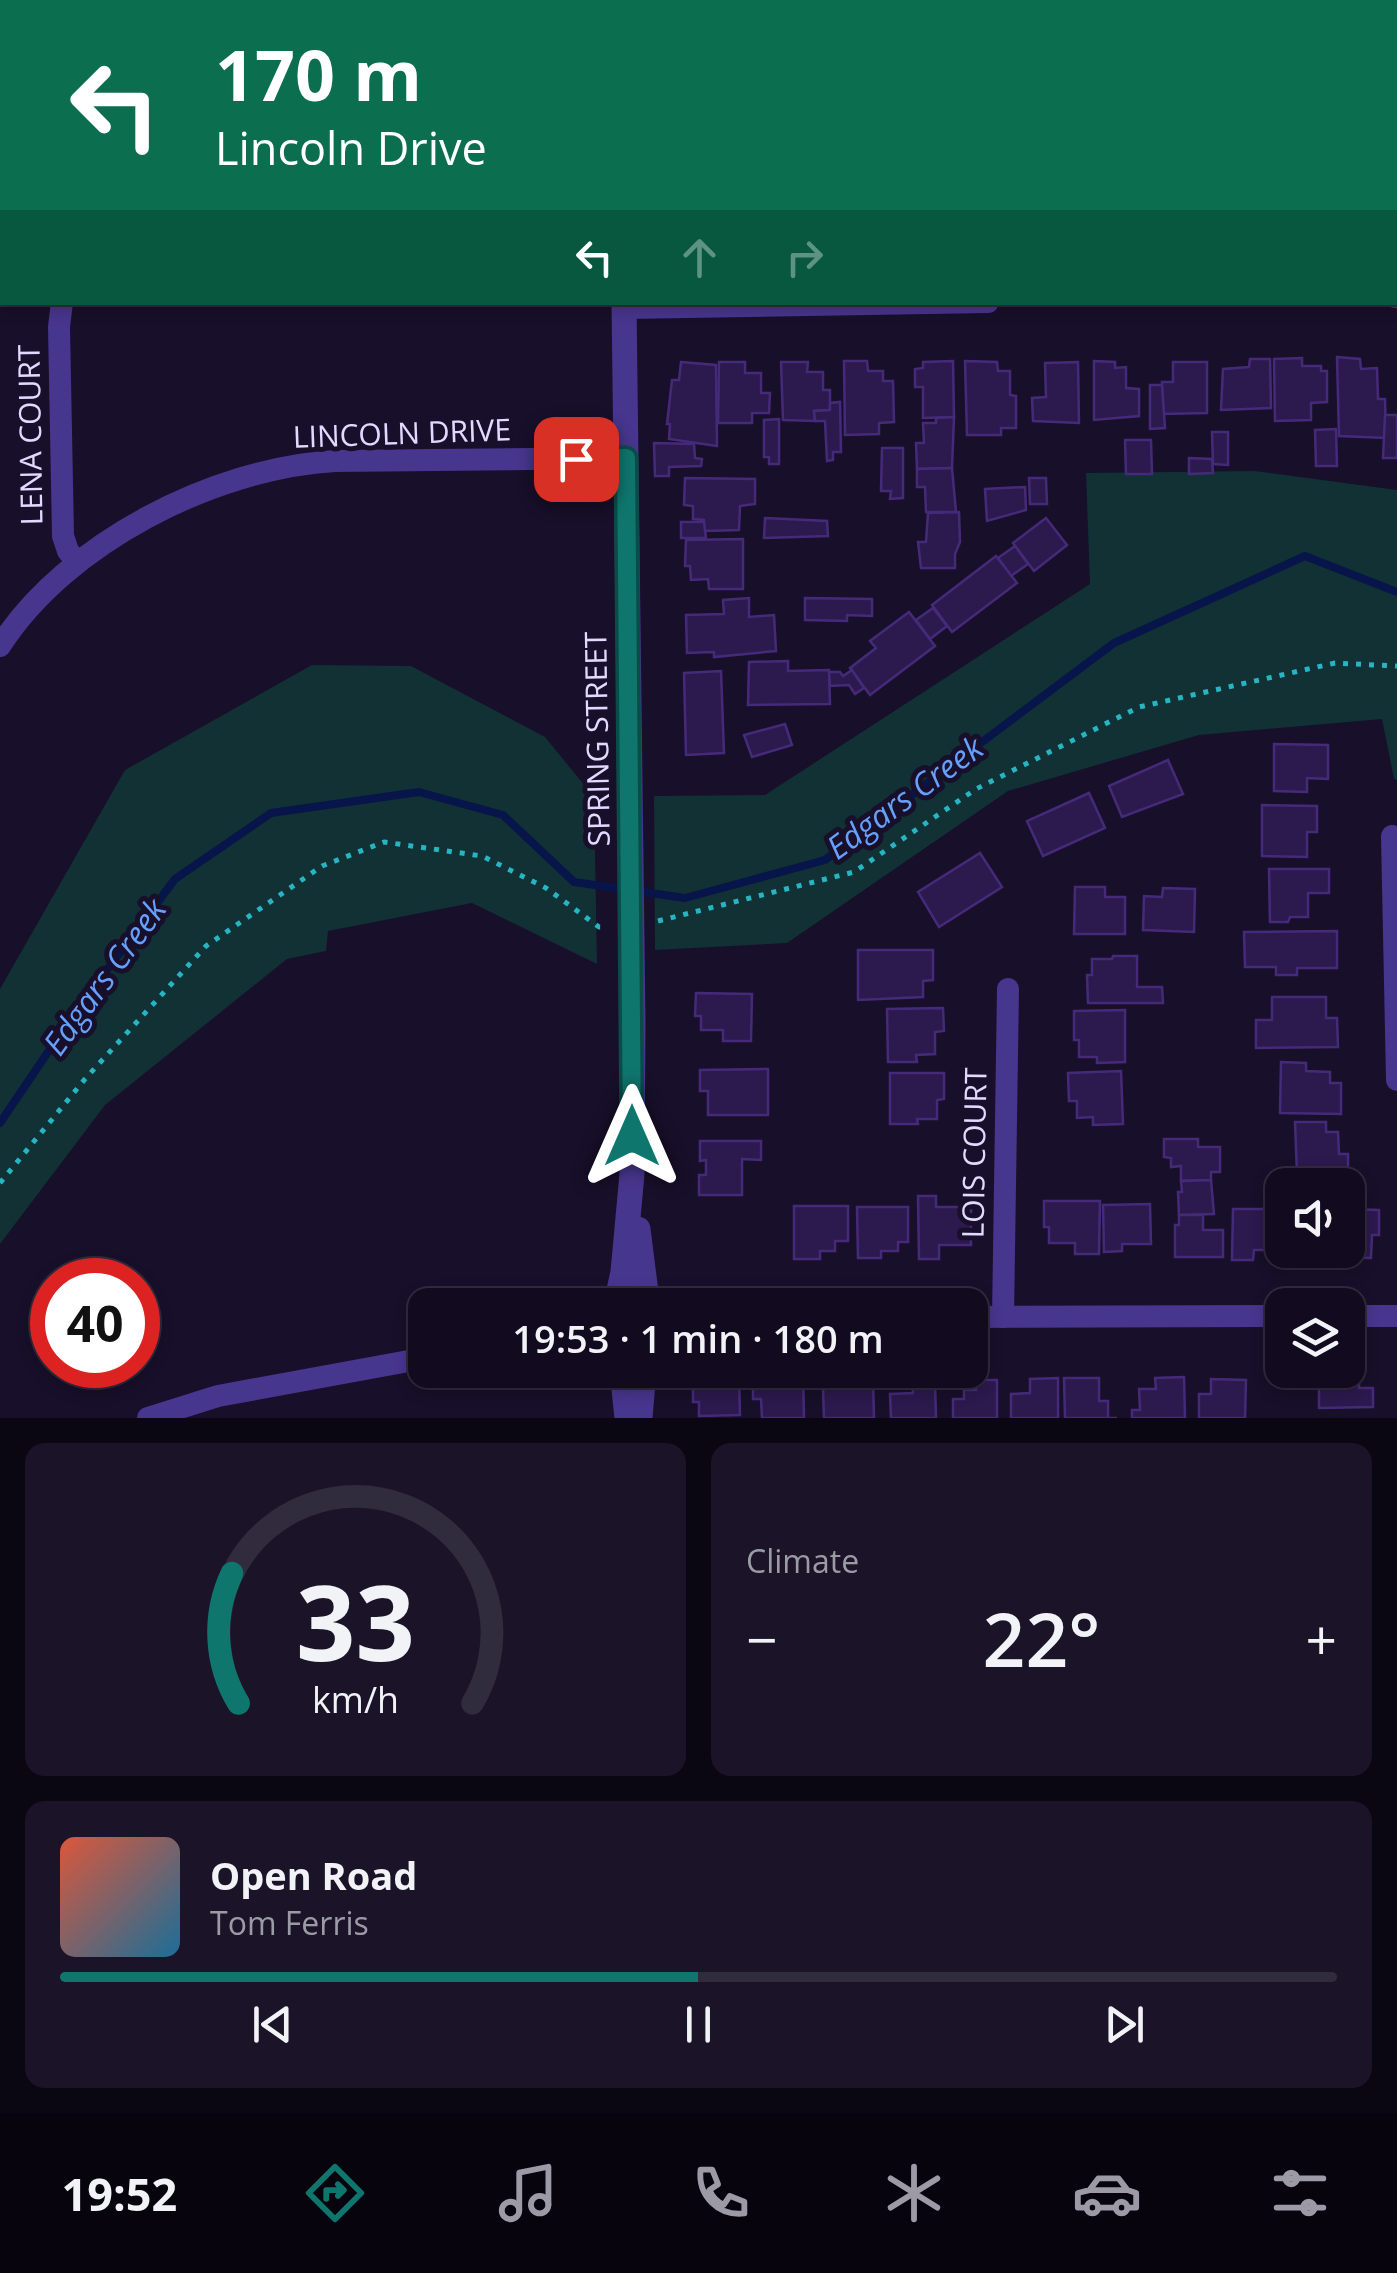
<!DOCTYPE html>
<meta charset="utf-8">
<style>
:root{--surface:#120b20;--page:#1b1429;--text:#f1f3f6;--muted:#9c9ba5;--line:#312b3e;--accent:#0f766e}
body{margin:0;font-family:"Open Sans",sans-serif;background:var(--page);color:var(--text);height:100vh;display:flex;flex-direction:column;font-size:38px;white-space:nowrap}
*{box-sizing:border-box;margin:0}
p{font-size:32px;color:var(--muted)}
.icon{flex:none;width:55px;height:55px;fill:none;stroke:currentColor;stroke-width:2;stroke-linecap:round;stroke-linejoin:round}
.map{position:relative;height:1418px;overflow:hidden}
.details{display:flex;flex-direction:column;gap:25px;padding:25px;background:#0a0612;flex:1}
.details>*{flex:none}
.top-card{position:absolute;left:0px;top:0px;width:1398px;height:305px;box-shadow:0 5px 15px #0003,0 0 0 2px var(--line);background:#0b6e4f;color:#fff;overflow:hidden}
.controls{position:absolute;left:1265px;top:1168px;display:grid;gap:20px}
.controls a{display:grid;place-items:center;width:100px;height:100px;border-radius:20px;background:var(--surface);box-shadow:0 5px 15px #0003,0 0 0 2px var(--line);font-size:50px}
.speed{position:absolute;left:30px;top:1258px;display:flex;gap:20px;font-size:50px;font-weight:700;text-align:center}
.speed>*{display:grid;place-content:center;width:130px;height:130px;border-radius:50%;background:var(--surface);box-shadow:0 5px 15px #0003,0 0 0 2px var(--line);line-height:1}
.speed .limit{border:15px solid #d22;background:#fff;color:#111}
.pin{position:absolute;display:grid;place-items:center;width:85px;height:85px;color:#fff;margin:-42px;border-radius:20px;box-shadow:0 5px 15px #0006}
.me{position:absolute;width:110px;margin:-55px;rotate:0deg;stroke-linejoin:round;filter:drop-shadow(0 0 8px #0008)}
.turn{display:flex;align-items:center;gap:35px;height:210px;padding:0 50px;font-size:45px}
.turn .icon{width:130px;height:130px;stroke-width:2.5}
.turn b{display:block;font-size:70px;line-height:85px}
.lanes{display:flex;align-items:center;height:95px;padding:0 50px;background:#0003;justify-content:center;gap:50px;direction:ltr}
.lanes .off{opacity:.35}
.big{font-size:75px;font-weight:600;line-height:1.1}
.details .card{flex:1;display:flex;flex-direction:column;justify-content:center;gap:15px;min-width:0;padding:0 35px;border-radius:20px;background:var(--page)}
.details .dial{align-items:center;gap:0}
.dial svg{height:260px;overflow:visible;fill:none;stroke:var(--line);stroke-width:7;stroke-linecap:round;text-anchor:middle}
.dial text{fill:var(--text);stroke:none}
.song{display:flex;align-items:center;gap:30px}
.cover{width:120px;height:120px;border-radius:15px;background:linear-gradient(135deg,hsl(10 70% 55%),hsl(200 70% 35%))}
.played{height:10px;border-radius:5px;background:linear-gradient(90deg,var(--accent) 50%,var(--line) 50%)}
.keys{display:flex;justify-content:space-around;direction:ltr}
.heat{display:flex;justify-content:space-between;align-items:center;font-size:55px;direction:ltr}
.details .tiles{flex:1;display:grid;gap:25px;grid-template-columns:1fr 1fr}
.card:last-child{grid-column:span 2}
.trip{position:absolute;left:408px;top:1288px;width:580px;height:100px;border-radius:20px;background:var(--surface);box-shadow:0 5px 15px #0003,0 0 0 2px var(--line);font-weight:600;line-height:100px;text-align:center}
.dock{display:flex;height:160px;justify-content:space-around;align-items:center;background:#07040d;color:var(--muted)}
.dock .icon{width:70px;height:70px}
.dock .active{color:var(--accent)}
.dock b{font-size:45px;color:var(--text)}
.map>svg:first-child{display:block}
</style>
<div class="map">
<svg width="1397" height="1418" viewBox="0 0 1397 1418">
<rect width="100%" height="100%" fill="#180f2a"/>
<g fill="#113135">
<polygon points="1255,471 1397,490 1397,780 1394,779 1382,719 1199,735 1008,791 787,943 655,950 654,796 765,795 1090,584 1086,473"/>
<polygon points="312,665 411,666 545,737 594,797 597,964 472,903 328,931 326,951 287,959 105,1105 0,1244 0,989 125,770"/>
</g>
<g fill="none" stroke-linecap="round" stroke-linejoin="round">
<polyline stroke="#07154b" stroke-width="8" points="0,1123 71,1018 175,879 271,813 419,792 503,815 574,882 685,898 825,860 1114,643 1305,556 1397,592"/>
</g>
<g fill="#2c194d" stroke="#462a7a" stroke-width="2.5">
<rect x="679" y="0" width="62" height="2"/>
<polygon points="1337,357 1360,359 1361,369 1377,368 1378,399 1385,399 1386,438 1339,436"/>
<polygon points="1302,358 1302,366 1321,366 1321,371 1327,371 1327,402 1311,403 1311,420 1275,421 1274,359"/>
<polygon points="1250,359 1270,359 1271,408 1221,410 1223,369 1249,367"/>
<polygon points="844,361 867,361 868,371 883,371 883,381 893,381 894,422 879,423 879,434 845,435"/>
<polygon points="953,361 954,417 923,418 923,387 915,387 915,369 923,368 923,362"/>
<polygon points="965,361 997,362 998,371 1010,371 1010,395 1016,396 1016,428 1001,428 1001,435 967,435"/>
<polygon points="1094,361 1115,362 1115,368 1126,367 1126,388 1139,389 1139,416 1094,420"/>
<polygon points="681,362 716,365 717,446 669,439 670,424 667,424 672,380 679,380"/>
<polygon points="719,362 745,362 745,373 761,373 761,393 770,393 769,413 752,413 752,423 718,423"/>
<polygon points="781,362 808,362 807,372 823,372 823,390 830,390 830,410 814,411 815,421 783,420"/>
<polygon points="1078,362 1079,423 1033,421 1032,398 1046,397 1045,363"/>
<polygon points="1173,362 1207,362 1207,413 1162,414 1162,382 1173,382"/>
<polygon points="1150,385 1162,385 1165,428 1150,429"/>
<polygon points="840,402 841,452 833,452 833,460 827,461 825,421 815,421 814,411 830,410 830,403"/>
<polygon points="1385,415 1397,415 1397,458 1383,458"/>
<polygon points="954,417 952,468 917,469 916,443 924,443 923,423 936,423 936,418"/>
<polygon points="779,419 779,464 769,464 769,457 764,457 764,420"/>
<polygon points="1336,429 1337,466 1316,466 1315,430"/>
<polygon points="1212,432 1228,432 1228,465 1213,464"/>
<polygon points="1125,440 1151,440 1152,474 1126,474"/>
<polygon points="654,443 694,444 695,458 702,459 701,466 669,467 669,476 655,476"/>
<polygon points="882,448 903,448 903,498 890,499 891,491 881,491"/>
<polygon points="1189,458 1212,459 1213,473 1189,474"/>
<polygon points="952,468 956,512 926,512 925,487 917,487 917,469"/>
<polygon points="685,478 755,479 755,504 740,506 739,530 704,531 704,520 693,519 693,506 684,505"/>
<polygon points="1029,478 1046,478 1047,504 1030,504"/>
<polygon points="1025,487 1026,510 987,521 985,489"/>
<polygon points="959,512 960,542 955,554 955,568 921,568 918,542 926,542 928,513"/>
<polygon points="765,518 827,521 828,536 764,538"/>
<polygon points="1046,518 1067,545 1034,571 1013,543"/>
<polygon points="681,522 704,522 706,538 681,538"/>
<polygon points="743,539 743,589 709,589 708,579 691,580 690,566 685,566 686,540"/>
<polygon points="1015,546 1028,564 1011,576 998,558"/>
<polygon points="996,556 1017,583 952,632 932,605"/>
<polygon points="749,598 749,617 774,615 776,651 714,657 714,652 687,653 686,615 724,614 723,600"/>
<polygon points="805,598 872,599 872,616 847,615 847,621 805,620"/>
<polygon points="933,608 947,626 930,639 916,620"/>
<polygon points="909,612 935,646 870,695 850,668 876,648 870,641"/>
<polygon points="788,661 788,671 829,670 830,704 748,705 749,662"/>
<polygon points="852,670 864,688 855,694 849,685 830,686 829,672 840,672 843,676"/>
<polygon points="721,671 724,753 686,755 684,673"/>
<polygon points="785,724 792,745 752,757 744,735"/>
<polygon points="1274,744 1328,745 1328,779 1307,778 1307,792 1274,791"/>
<polygon points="1168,760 1183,794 1122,817 1109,786"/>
<polygon points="1089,793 1105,828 1043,856 1027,821"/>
<polygon points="1262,805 1317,806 1317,832 1307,832 1307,857 1262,856"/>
<polygon points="980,853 1002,887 939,927 918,892"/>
<polygon points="1269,869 1329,869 1329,893 1308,893 1308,917 1290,917 1288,922 1270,922"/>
<polygon points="1075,887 1105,887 1105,897 1125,897 1125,934 1074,934"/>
<polygon points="1163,888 1195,889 1194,932 1143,930 1144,896 1162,897"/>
<polygon points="1337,931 1337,968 1297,968 1297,975 1276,975 1276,967 1245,967 1244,932"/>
<polygon points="858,950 933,950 933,980 923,981 923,997 858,1000"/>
<polygon points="1113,956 1137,956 1137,987 1162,987 1163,1003 1088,1003 1087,975 1092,975 1092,959 1112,959"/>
<polygon points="696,993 752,994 751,1041 723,1041 723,1030 701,1030 701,1016 695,1016"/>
<polygon points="1272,997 1326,997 1326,1018 1337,1018 1338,1047 1256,1048 1256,1020 1272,1020"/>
<polygon points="943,1008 944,1031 935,1032 935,1054 916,1055 917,1062 888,1062 887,1009"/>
<polygon points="1125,1010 1125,1062 1097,1063 1097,1057 1079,1057 1079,1040 1074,1040 1074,1011"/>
<polygon points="1281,1062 1306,1063 1306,1071 1330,1072 1330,1083 1341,1083 1341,1114 1280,1113"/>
<polygon points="768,1069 768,1115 708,1115 708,1091 700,1091 700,1070"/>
<polygon points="1121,1071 1123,1124 1093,1125 1093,1117 1077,1118 1077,1101 1069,1101 1068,1073"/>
<polygon points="890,1073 944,1073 944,1099 937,1100 937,1119 917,1119 918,1124 890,1124"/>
<polygon points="1295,1122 1326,1122 1326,1132 1338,1132 1339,1154 1348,1154 1348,1172 1297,1174"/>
<polygon points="1164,1139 1198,1139 1198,1147 1220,1147 1220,1172 1211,1172 1211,1180 1181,1181 1181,1166 1171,1167 1171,1158 1164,1157"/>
<polygon points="700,1141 761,1141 761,1160 742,1159 742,1195 699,1195 699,1175 706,1175 706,1160 700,1161"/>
<polygon points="1211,1180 1214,1214 1179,1215 1178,1192 1182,1192 1181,1181"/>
<polygon points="918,1196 936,1196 936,1207 971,1207 971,1245 939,1245 939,1259 919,1259"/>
<polygon points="1044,1201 1100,1201 1099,1254 1075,1254 1075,1243 1049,1243 1049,1227 1044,1227"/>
<polygon points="1150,1204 1151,1244 1122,1244 1122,1251 1104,1252 1103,1205"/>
<polygon points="794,1206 848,1206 848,1241 835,1241 835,1251 820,1251 820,1259 794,1259"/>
<polygon points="857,1207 908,1207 908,1242 898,1242 898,1251 881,1251 881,1258 858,1258"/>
<polygon points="1233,1209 1282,1209 1282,1238 1277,1238 1277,1250 1254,1250 1253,1260 1232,1260"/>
<polygon points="1348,1209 1379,1210 1379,1235 1372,1235 1371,1258 1327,1257 1327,1250 1348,1250"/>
<polygon points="1179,1215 1203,1215 1203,1230 1223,1230 1223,1257 1175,1257 1175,1225 1179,1225"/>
<polygon points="1348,1364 1359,1364 1359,1388 1373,1388 1373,1407 1319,1408 1319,1370 1348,1370"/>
<polygon points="753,1370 803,1370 804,1418 762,1418 761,1399 753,1399"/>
<polygon points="739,1374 740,1415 699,1416 699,1402 693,1402 693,1375"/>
<polygon points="1184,1377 1185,1418 1132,1418 1132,1410 1140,1410 1139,1389 1156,1389 1155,1378"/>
<polygon points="1058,1378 1058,1418 1011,1418 1011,1394 1030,1393 1030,1379"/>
<polygon points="1064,1378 1099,1378 1099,1401 1108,1401 1108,1418 1117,1418 1065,1418"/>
<polygon points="1211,1379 1246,1380 1245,1418 1199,1418 1199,1394 1211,1394"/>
<polygon points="848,1380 873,1380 874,1418 824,1418 823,1389 849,1388"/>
<polygon points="976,1380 997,1380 997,1418 953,1418 953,1399 964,1399 964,1390 976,1390"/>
<polygon points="935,1381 936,1418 891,1418 890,1394 913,1393 912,1382"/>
</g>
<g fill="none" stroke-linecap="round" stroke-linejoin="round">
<g stroke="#27b5c4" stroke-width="5" stroke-dasharray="5 8" stroke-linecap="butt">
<polyline points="658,921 854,872 976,789 1139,707 1335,663 1397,666"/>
<polyline points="0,1183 85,1079 206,946 322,866 384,842 482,856 546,888 599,927 608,927"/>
</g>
<g stroke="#47368d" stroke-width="22">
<polyline points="1344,0 1346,2"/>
<polyline points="1395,297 1397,297"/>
<polyline points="62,302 59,327 63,536 68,551 77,562"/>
<polyline points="624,308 988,302"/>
<path d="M0,646C66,543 214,468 335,461L626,458"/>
<polyline points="1392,836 1397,1080"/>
<polyline points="1348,1316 1397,1316"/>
<polyline points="970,1317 1282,1316"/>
<polyline points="1003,1317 1008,989"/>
<polyline points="148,1418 218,1396 425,1358"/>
</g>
<g stroke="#47368d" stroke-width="25">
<polyline points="617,0 617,2"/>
<polyline points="638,1229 647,1300"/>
<polyline points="616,1304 623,1272 632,1174 633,1022 624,302"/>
<polyline points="622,1370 627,1418"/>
<polyline points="640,1418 644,1370"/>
</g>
</g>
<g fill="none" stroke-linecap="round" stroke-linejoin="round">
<defs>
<polyline id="route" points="576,459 626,458 632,1136"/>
</defs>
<use href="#route" stroke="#0a4d48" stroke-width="25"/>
<use href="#route" stroke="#0f766e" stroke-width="18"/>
</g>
<g text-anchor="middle" stroke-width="10" stroke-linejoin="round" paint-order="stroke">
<g font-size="30" fill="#e3d8ff" stroke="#180f2a">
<text transform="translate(402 434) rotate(-2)" y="10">LINCOLN DRIVE</text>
<text transform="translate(31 435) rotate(-91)" y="10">LENA COURT</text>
<text transform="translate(598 739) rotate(-91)" y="10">SPRING STREET</text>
<text transform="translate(975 1153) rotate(-89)" y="10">LOIS COURT</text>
</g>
<g font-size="32" font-style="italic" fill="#66a0ff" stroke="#180f2a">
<text transform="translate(905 798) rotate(-36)" y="11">Edgars Creek</text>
<text transform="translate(105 977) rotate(-54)" y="11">Edgars Creek</text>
</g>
</g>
</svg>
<div class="controls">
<a><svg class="icon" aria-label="sound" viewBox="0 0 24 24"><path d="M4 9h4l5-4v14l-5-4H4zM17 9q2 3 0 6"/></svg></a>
<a><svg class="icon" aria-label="layers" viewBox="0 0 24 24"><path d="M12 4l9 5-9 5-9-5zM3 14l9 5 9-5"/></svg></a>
</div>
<div class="speed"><div class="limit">40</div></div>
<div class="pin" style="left:576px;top:459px;background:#d93025"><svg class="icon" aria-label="arrive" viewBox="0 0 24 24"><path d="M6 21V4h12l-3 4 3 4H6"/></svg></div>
<svg class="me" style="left:632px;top:1136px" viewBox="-20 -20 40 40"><path d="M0-17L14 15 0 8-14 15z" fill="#0f766e" stroke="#fff" stroke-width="4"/></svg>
<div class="trip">19:53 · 1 min · 180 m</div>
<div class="top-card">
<div class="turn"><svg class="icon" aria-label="left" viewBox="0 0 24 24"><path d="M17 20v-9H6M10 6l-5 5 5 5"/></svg><div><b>170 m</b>Lincoln Drive</div></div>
<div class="lanes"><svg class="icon" aria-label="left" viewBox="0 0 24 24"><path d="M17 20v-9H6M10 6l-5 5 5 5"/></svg><svg class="icon off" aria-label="ahead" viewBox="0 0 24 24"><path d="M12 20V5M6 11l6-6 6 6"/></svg><svg class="icon off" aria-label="right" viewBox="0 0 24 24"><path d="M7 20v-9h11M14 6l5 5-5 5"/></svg></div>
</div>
</div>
<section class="details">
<div class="tiles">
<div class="card dial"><svg viewBox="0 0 100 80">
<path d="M14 69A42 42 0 1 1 86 69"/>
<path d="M14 69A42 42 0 0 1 12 29" stroke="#0f766e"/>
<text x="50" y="56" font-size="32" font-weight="700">33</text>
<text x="50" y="72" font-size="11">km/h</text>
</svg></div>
<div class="card"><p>Climate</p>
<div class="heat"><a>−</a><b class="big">22°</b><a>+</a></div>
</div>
<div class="card">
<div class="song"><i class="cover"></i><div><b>Open Road</b><p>Tom Ferris</p></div></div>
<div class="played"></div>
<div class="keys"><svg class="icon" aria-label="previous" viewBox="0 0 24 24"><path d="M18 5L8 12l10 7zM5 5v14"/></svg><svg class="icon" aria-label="pause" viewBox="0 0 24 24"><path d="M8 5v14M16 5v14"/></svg><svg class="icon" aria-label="next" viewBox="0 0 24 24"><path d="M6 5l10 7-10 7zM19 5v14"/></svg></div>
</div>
</div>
</section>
<nav class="dock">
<b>19:52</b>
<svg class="icon active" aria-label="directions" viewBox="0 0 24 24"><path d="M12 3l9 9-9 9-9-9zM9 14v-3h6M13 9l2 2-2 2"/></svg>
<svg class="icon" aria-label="music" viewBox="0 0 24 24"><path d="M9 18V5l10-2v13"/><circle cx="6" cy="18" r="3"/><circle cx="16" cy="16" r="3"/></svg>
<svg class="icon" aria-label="phone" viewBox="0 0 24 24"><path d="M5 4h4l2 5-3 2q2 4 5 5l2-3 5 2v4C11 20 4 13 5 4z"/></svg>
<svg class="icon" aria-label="climate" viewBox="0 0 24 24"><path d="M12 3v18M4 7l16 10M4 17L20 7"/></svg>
<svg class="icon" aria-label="car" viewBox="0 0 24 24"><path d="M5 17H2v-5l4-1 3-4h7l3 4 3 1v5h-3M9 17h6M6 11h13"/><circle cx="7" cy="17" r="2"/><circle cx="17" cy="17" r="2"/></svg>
<svg class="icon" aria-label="filters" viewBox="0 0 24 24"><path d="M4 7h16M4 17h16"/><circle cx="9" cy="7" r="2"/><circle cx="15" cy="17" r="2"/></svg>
</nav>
